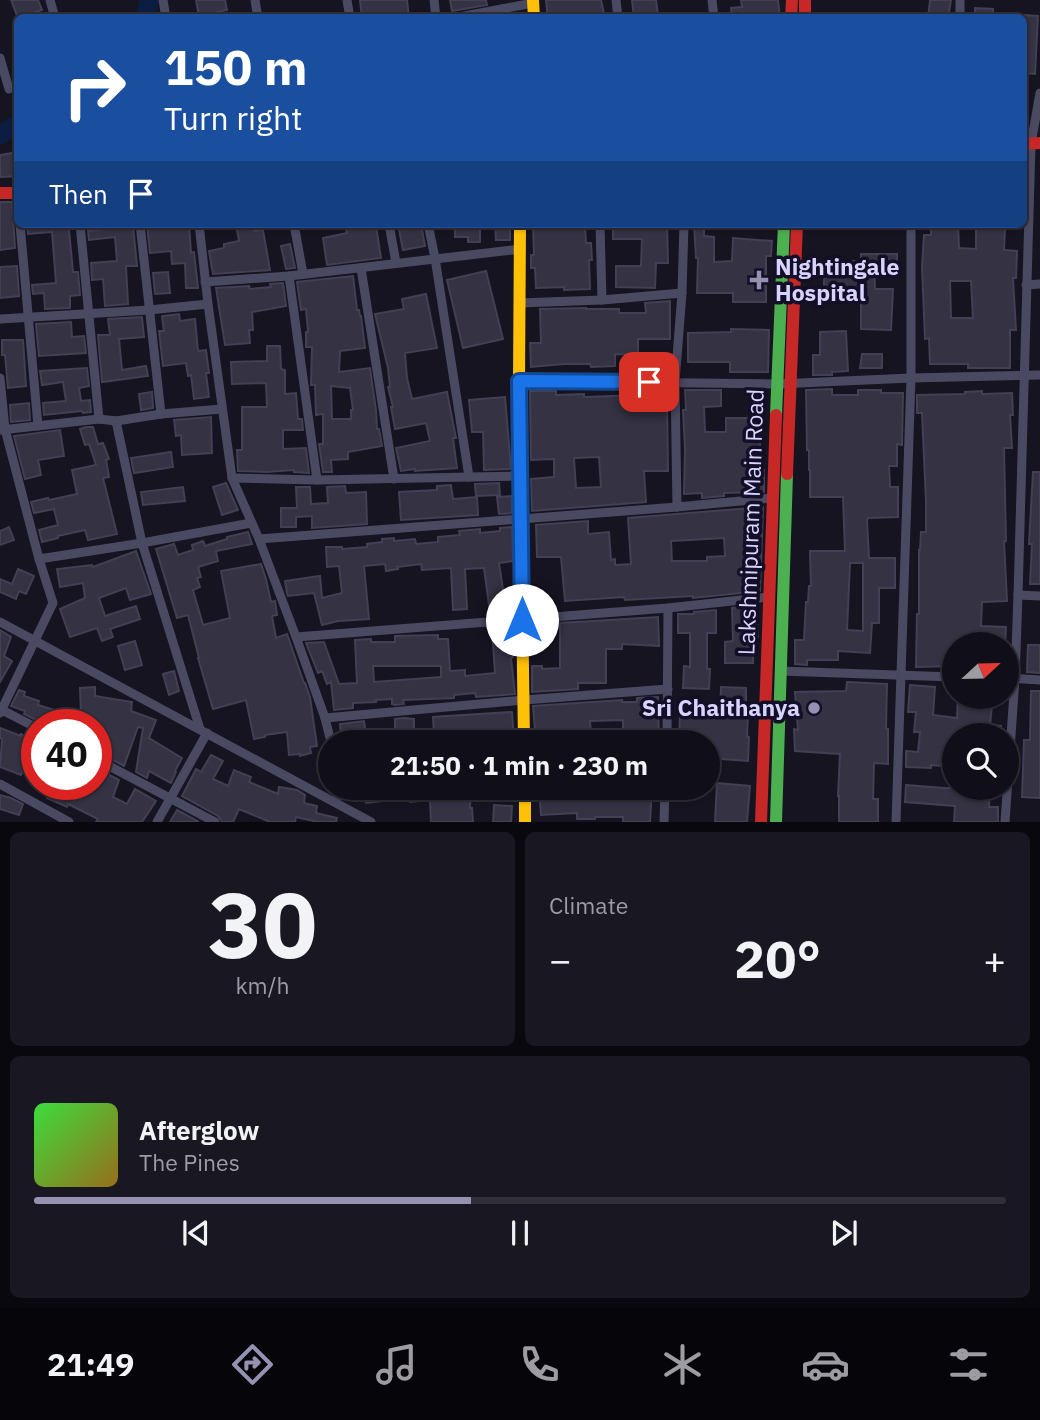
<!DOCTYPE html>
<meta charset="utf-8">
<style>
:root{--surface:#100f19;--page:#191822;--text:#f1f3f6;--muted:#9c9ca2;--line:#302f38;--accent:#9591b1}
body{margin:0;font-family:"IBM Plex Sans",sans-serif;background:var(--page);color:var(--text);height:100vh;display:flex;flex-direction:column;font-size:26px;white-space:nowrap}
*{box-sizing:border-box;margin:0}
p{font-size:23px;color:var(--muted)}
.icon{flex:none;width:38px;height:38px;fill:none;stroke:currentColor;stroke-width:2;stroke-linecap:round;stroke-linejoin:round}
.map{position:relative;height:822px;overflow:hidden}
.side{display:flex;flex-direction:column;gap:10px;padding:10px;background:#09080e;flex:1}
.side>*{flex:none}
.guide{position:absolute;left:14px;top:14px;width:1013px;height:214px;border-radius:10px;box-shadow:0 2px 5px #0004,0 0 0 2px var(--line);background:#1a4fa0;color:#fff;overflow:hidden}
.needle{width:46px;rotate:68deg}
.controls{position:absolute;left:942px;top:632px;display:grid;gap:14px}
.controls a{display:grid;place-items:center;width:77px;height:77px;border-radius:50%;background:var(--surface);box-shadow:0 2px 5px #0004,0 0 0 2px var(--line);font-size:35px}
.speed{position:absolute;left:21px;top:709px;display:flex;gap:14px;font-size:35px;font-weight:700;text-align:center}
.speed>*{display:grid;place-content:center;width:91px;height:91px;border-radius:50%;background:var(--surface);box-shadow:0 2px 5px #0004,0 0 0 2px var(--line);line-height:1}
.speed .limit{border:10px solid #d22;background:#fff;color:#111}
.pin{position:absolute;display:grid;place-items:center;width:60px;height:60px;color:#fff;margin:-30px;border-radius:14px;box-shadow:0 4px 10px #0006}
.me{position:absolute;width:77px;margin:-38px;rotate:0deg;stroke-linejoin:round;filter:drop-shadow(0 0 5px #0008)}
.turn{display:flex;align-items:center;gap:24px;height:147px;padding:0 35px;font-size:32px}
.turn .icon{width:91px;height:91px;stroke-width:2.5}
.turn b{display:block;font-size:49px;line-height:60px}
.then{display:flex;align-items:center;height:66px;padding:0 35px;background:#0003;gap:14px;font-size:26px}
.big{font-size:52px;font-weight:700;line-height:1.1}
.side .tile{flex:1;display:flex;flex-direction:column;justify-content:center;gap:10px;min-width:0;padding:0 24px;border-radius:10px;background:var(--page)}
.side .dial{align-items:center;gap:0}
.dial b{font-size:91px;line-height:1}
.song{display:flex;align-items:center;gap:21px}
.cover{width:84px;height:84px;border-radius:10px;background:linear-gradient(135deg,hsl(120 70% 55%),hsl(40 70% 35%))}
.played{height:7px;border-radius:4px;background:linear-gradient(90deg,var(--accent) 45%,var(--line) 45%)}
.keys{display:flex;justify-content:space-around;direction:ltr}
.heat{display:flex;justify-content:space-between;align-items:center;font-size:38px;direction:ltr}
.side .tiles{flex:1;display:grid;gap:10px;grid-template-columns:1fr 1fr}
.tile:last-child{grid-column:span 2}
.trip{position:absolute;left:318px;top:730px;width:402px;height:70px;border-radius:35px;background:var(--surface);box-shadow:0 2px 5px #0004,0 0 0 2px var(--line);font-weight:700;line-height:70px;text-align:center}
.menu{display:flex;height:112px;justify-content:space-around;align-items:center;background:#06060a;color:var(--muted)}
.menu .icon{width:49px;height:49px}
.menu .on{color:var(--accent)}
.menu b{font-size:32px;color:var(--text)}
.map>svg:first-child{display:block}
</style>
<div class="map">
<svg width="1040" height="822" viewBox="0 0 1040 822">
<rect width="100%" height="100%" fill="#161421"/>
<g fill="none" stroke-linecap="round" stroke-linejoin="round">
<g stroke="#0b1e41" stroke-width="19">
<polyline points="146,18 149,0"/>
<polyline points="0,135 18,124"/>
</g>
</g>
<g fill="#343243" stroke="#433f54" stroke-width="2" fill-rule="evenodd">
<polygon points="11,0 38,0 42,10 18,18"/>
<polygon points="196,0 225,0 227,10 199,16"/>
<polygon points="360,0 407,0 409,18 362,18"/>
<polygon points="450,0 486,0 487,5 452,11"/>
<polygon points="546,0 601,0 605,18 548,18"/>
<polygon points="632,0 656,0 658,15 634,18"/>
<polygon points="741,0 778,0 780,18 732,18 731,8 742,7"/>
<polygon points="930,0 951,0 948,18 928,18"/>
<polygon points="975,8 993,9 993,18 975,18"/>
<polygon points="1024,15 1038,16 1035,74 1024,73"/>
<polygon points="18,152 18,176 0,177 0,155"/>
<polygon points="0,202 12,202 15,248 0,250"/>
<polygon points="27,224 70,224 69,230 73,272 78,272 80,295 70,296 70,308 45,309 44,293 33,294 32,285 56,283 52,232 28,234"/>
<polygon points="147,224 189,224 191,253 194,252 198,288 186,288 185,263 172,264 171,251 150,253"/>
<polygon points="236,224 254,224 254,231 263,230 270,270 213,274 209,251 224,248 224,244 239,241"/>
<polygon points="398,224 421,224 425,246 403,250"/>
<polygon points="455,224 480,224 480,242 468,242 468,237 455,237"/>
<polygon points="495,224 510,224 510,240 496,240"/>
<polygon points="533,224 558,224 558,227 585,226 586,243 591,243 592,260 589,260 590,289 564,290 564,287 536,288 535,268 531,268 531,255 534,255"/>
<polygon points="613,224 667,224 668,263 656,263 655,288 616,287 616,266 641,266 642,239 613,239"/>
<polygon points="694,224 704,224 704,236 714,237 714,262 732,261 733,238 772,241 771,256 766,256 766,302 733,302 733,293 697,293 698,258 696,258"/>
<path d="M931,224H958L959,248L976,249V227L1005,228L1004,250L1017,251L1016,278H1013L1016,330H1010V368H968V364H930L929,338L925,339L922,267L924,235H931ZM950,281H971L973,318H951Z"/>
<polygon points="133,226 137,266 126,266 128,304 105,306 103,279 92,280 91,263 117,261 115,237 89,240 88,231"/>
<polygon points="376,226 381,258 327,265 323,238 347,233 346,229"/>
<polygon points="290,244 295,268 286,269 281,246"/>
<polygon points="861,254 897,254 897,265 874,265 875,289 893,289 891,330 861,329 861,291 824,290 824,261 861,261"/>
<polygon points="17,266 19,296 0,298 0,267"/>
<polygon points="486,271 503,339 463,348 447,280"/>
<polygon points="168,272 170,293 155,294 153,273"/>
<path d="M353,276L357,310H359L360,316H361L365,348L340,351L339,372L370,368L376,410L377,429H379L382,446L348,452V459L331,460L332,472H323L319,444H323V414L316,415L315,385H311V383L312,347H306V332H308L306,309L301,310L297,282ZM331,386L350,388L353,410H351V419H332Z"/>
<polygon points="283,283 286,306 252,312 253,330 249,330 250,343 225,345 216,288 249,286 250,289 271,287 270,284"/>
<polygon points="426,294 437,348 405,353 407,378 412,399 447,392 456,438 453,438 457,468 415,471 415,469 401,471 396,448 430,441 426,423 395,429 391,407 393,407 388,387 390,387 388,368 375,314 404,309 402,299"/>
<polygon points="670,301 670,339 638,339 638,355 615,354 615,366 591,367 590,364 564,364 531,367 530,343 541,343 540,309 586,308 586,309 619,309 619,313 646,313 645,303"/>
<polygon points="179,314 180,321 195,319 198,351 206,350 209,373 206,373 209,397 194,399 191,375 188,376 186,363 163,366 159,331 164,331 162,316"/>
<polygon points="142,317 144,337 119,339 122,370 146,366 148,376 102,382 98,335 110,335 108,319"/>
<polygon points="71,322 72,337 84,336 86,353 39,356 36,324"/>
<polygon points="731,329 769,330 768,372 730,372 730,362 688,362 688,333 731,332"/>
<polygon points="846,331 848,371 832,372 832,375 813,375 813,355 820,355 820,332"/>
<polygon points="2,340 23,340 26,386 8,388 5,355 2,355"/>
<polygon points="267,346 280,346 281,369 285,370 285,394 296,393 298,419 302,419 303,430 283,430 283,449 306,448 309,473 294,472 294,470 267,472 238,471 237,450 242,450 242,407 267,407 266,383 232,384 231,362 267,361"/>
<polygon points="862,354 882,354 882,368 860,368"/>
<polygon points="644,360 667,361 667,374 644,374"/>
<polygon points="87,368 89,386 79,388 81,401 90,400 91,412 83,413 82,411 44,415 43,403 66,401 63,382 42,385 40,371"/>
<path d="M832,389V395H858V390H881V393H903L902,445L897,444V466H889L890,487H898V517L868,518L867,521L869,558H895V588H879V623H872L870,653L838,651V660H807V665L795,664V640H804L806,602H808L809,586H811L810,551H845L843,497H810V470H809V450H807L806,390ZM850,563H863V631L847,630Z"/>
<polygon points="685,390 721,390 721,406 704,407 705,432 726,432 726,418 760,418 760,470 764,470 764,492 724,493 724,496 702,498 702,493 684,494 685,449 683,410 686,410"/>
<path d="M530,391H556V395L584,394V397L640,395V398L667,397L668,471H644L646,502L532,511L531,479L554,477V459L531,460ZM599,457L601,487L576,488L574,458Z"/>
<polygon points="982,391 982,394 1012,393 1013,415 1010,415 1012,448 1004,448 1006,541 1004,541 1007,601 982,602 981,626 1006,627 1005,644 954,644 954,666 916,667 917,614 919,614 919,550 920,550 921,532 926,532 926,502 922,413 917,413 917,395 965,394 965,392"/>
<polygon points="152,392 153,408 141,410 139,394"/>
<polygon points="505,397 511,469 484,470 483,432 472,432 469,400"/>
<polygon points="29,403 30,420 11,422 10,405"/>
<polygon points="211,417 212,453 182,455 181,435 176,436 174,420"/>
<polygon points="86,427 93,427 98,444 103,443 109,459 106,460 109,477 103,478 117,534 88,540 85,530 58,536 58,538 42,542 39,530 58,525 54,509 34,513 31,502 48,498 49,500 77,494 72,470 96,465 89,444 85,445 80,429"/>
<polygon points="60,430 64,456 38,460 41,475 25,479 14,436"/>
<polygon points="171,452 173,467 134,473 131,458"/>
<polygon points="1033,472 1040,472 1040,584 1030,584 1032,544 1029,544"/>
<polygon points="226,483 238,510 222,515 213,487"/>
<polygon points="499,483 500,495 476,496 475,484"/>
<polygon points="451,485 453,499 477,497 478,515 401,520 399,492 437,490 437,486"/>
<polygon points="345,486 346,493 366,492 367,524 312,528 312,516 296,517 296,527 281,527 281,508 297,508 296,487 310,487 311,504 328,503 327,487"/>
<polygon points="183,487 185,501 143,505 141,492"/>
<polygon points="512,496 512,513 499,514 497,497"/>
<path d="M763,507L760,591L693,598V596L625,600L624,597L565,601L561,557H537L536,525L588,521V534L609,532L611,560L615,559V565L631,564L628,518ZM724,538L725,556L707,557V561H672L671,541Z"/>
<polygon points="9,527 14,540 0,545 0,531"/>
<polygon points="512,527 513,561 499,563 505,603 489,605 484,568 465,569 467,609 453,610 451,568 422,570 421,564 397,567 398,569 386,571 385,564 364,566 369,619 338,621 322,625 314,593 288,596 287,593 285,581 320,576 322,598 342,593 339,566 327,567 326,547 342,547 342,549 367,547 367,544 382,542 382,539 394,538 394,541 415,539 416,544 438,542 438,537 460,535 459,531 480,529 480,533 500,531 500,528"/>
<polygon points="248,532 252,544 216,551 218,561 198,567 201,577 197,578 200,587 193,590 203,625 230,618 221,571 261,564 266,579 271,602 275,601 277,615 272,616 276,638 287,634 304,683 305,683 310,697 317,746 310,747 311,753 300,756 300,754 289,755 287,732 265,735 265,737 254,739 246,700 213,709 198,658 199,658 188,615 177,618 156,549 174,544 178,555 193,550 192,545 203,541 205,546 227,539 227,537"/>
<polygon points="136,551 151,594 130,600 126,588 99,598 105,616 136,606 140,619 110,629 113,637 102,641 97,628 70,637 60,609 85,598 83,583 60,587 57,569 92,565 93,567"/>
<polygon points="18,569 34,576 26,594 19,591 16,599 0,592 0,579 12,584"/>
<polygon points="756,605 758,637 753,637 753,663 725,663 725,642 733,641 732,608"/>
<polygon points="716,610 716,633 707,633 707,669 710,669 709,689 683,688 684,666 690,667 690,633 678,633 678,614 694,614 694,612"/>
<polygon points="658,617 659,646 622,644 622,649 606,649 606,683 578,683 578,689 532,692 532,666 542,666 542,669 560,668 560,623"/>
<path d="M511,629L513,657L511,658L515,694L476,697L475,693L454,695V698L403,700L404,704L395,705L392,704V699L375,700L376,702L353,703V708L334,710L331,682L327,684L322,671L318,673L306,643L324,642L339,684L357,683L355,640L371,639V642H395V636L438,635V639H448L450,671L465,670V676L495,673L492,630ZM373,666H441V677L374,682Z"/>
<polygon points="0,630 11,637 4,656 12,661 0,682"/>
<polygon points="135,641 142,665 125,670 118,646"/>
<polygon points="1028,645 1040,645 1040,673 1027,672"/>
<polygon points="174,671 179,691 169,695 163,674"/>
<polygon points="847,682 887,684 886,729 888,729 888,764 874,763 873,799 878,799 878,822 839,822 839,796 838,796 840,754 795,751 794,729 798,730 795,692 846,691"/>
<polygon points="910,685 935,687 933,715 957,718 958,696 993,696 990,725 1001,726 1000,735 954,735 954,767 931,765 931,768 906,767 906,751 918,752 920,732 914,732 916,712 908,712"/>
<polygon points="95,687 95,696 132,702 131,711 156,720 149,738 182,758 175,771 176,772 171,783 149,771 147,778 136,772 143,728 138,727 124,766 100,753 101,750 96,750 96,724 68,724 49,720 48,724 38,721 24,714 25,711 11,706 19,690 25,692 24,696 39,701 38,705 64,713 65,710 81,714 80,688"/>
<polygon points="721,687 746,688 746,712 748,712 747,736 749,737 748,761 709,758 709,742 679,742 680,713 720,715"/>
<polygon points="1031,691 1040,691 1040,798 1022,797 1024,740 1030,740"/>
<polygon points="658,697 659,742 623,742 623,720 590,721 592,742 536,742 533,706 622,700 622,702 637,702 637,698"/>
<polygon points="512,712 514,742 438,742 438,737 434,737 433,717"/>
<polygon points="404,718 414,719 414,741 395,742 395,719"/>
<polygon points="364,721 367,742 342,742 340,724"/>
<polygon points="0,728 21,736 21,734 35,741 21,775 0,767 2,739 0,738"/>
<polygon points="211,755 223,761 213,779 228,786 234,770 251,777 249,782 278,794 279,787 297,790 305,795 304,803 317,806 316,813 337,818 336,822 318,822 296,817 295,822 270,822 239,809 233,822 222,822 218,816 182,796 196,769 201,772"/>
<polygon points="96,768 119,780 113,797 127,804 135,789 156,801 142,822 96,822 98,819 68,804 67,807 47,798 50,791 36,784 96,784"/>
<polygon points="717,783 750,786 747,822 715,822"/>
<polygon points="906,785 944,788 990,788 989,807 998,807 998,822 954,822 955,806 905,802"/>
<polygon points="363,788 471,788 470,808 472,808 473,822 431,822 430,800 410,802 410,798 366,803"/>
<polygon points="539,788 652,788 650,822 623,822 623,817 595,817 595,819 577,819 577,813 541,815"/>
<polygon points="0,795 11,798 23,804 19,815 0,809"/>
<polygon points="494,805 512,806 511,822 493,822"/>
<polygon points="177,810 199,822 170,822"/>
</g>
<g fill="none" stroke-linecap="round" stroke-linejoin="round">
<g stroke="#4a4962" stroke-width="9">
<polyline points="50,0 55,18"/>
<polyline points="163,0 166,18"/>
<polyline points="255,0 258,18"/>
<polyline points="347,0 350,18"/>
<polyline points="434,0 436,18"/>
<polyline points="616,0 618,18"/>
<polyline points="712,0 714,18"/>
<polyline points="454,18 533,3"/>
<polyline points="960,18 960,0"/>
<polyline points="0,58 9,89"/>
<polyline points="20,224 38,426"/>
<polyline points="80,224 99,419"/>
<polyline points="140,224 161,414"/>
<polyline points="199,224 208,304 232,478 259,539 296,637 325,718 331,742"/>
<polyline points="294,224 303,274"/>
<polyline points="389,224 396,263"/>
<polyline points="428,224 435,258 469,477"/>
<polyline points="600,224 602,300"/>
<polyline points="361,268 394,479"/>
<polyline points="289,276 317,480"/>
<polyline points="205,282 289,276 521,249"/>
<polyline points="1026,285 1040,284"/>
<polyline points="519,303 602,300 682,293"/>
<polyline points="0,319 149,310 208,304"/>
<polyline points="0,378 5,429 39,559 53,603 0,713"/>
<polyline points="519,381 777,384 911,378 1040,375"/>
<polyline points="116,421 142,543 200,729"/>
<polyline points="1,430 99,419 116,421 161,414 222,409"/>
<polyline points="232,478 317,480 521,476"/>
<polyline points="677,507 675,382 682,293 684,224"/>
<polyline points="259,539 677,507 772,498"/>
<polyline points="39,559 142,543 251,523"/>
<polyline points="1018,595 1040,596"/>
<polyline points="0,622 371,822"/>
<polyline points="296,637 668,608 768,597"/>
<polyline points="780,671 954,677"/>
<polyline points="1006,678 1040,680"/>
<polyline points="0,709 37,728"/>
<polyline points="325,718 524,700 668,689"/>
<polyline points="667,742 668,608"/>
<polyline points="96,759 215,822"/>
<polyline points="0,784 69,822"/>
<polyline points="335,801 342,788"/>
<polyline points="157,822 207,733"/>
<polyline points="664,822 665,788"/>
<polyline points="896,822 911,378 911,224"/>
<polyline points="1005,822 1015,678 1018,595 1031,144 1040,93"/>
</g>
<g stroke="#4caf50" stroke-width="12">
<polyline points="776,415 784,224"/>
<polyline points="776,822 787,474"/>
</g>
<g stroke="#ffc107" stroke-width="12">
<polyline points="533,0 534,18"/>
<polyline points="520,224 519,381 524,742"/>
<polyline points="525,788 525,822"/>
</g>
<g stroke="#c62828" stroke-width="12">
<polyline points="805,0 805,18"/>
<polyline points="791,18 792,0"/>
<polyline points="1024,144 1040,143"/>
<polyline points="0,193 18,193"/>
<polyline points="787,474 797,224"/>
<polyline points="761,822 776,415"/>
</g>
</g>
<g fill="none" stroke-linecap="round" stroke-linejoin="round">
<defs>
<polyline id="route" points="522,620 519,381 649,382"/>
</defs>
<use href="#route" stroke="#114b97" stroke-width="18"/>
<use href="#route" stroke="#1a73e8" stroke-width="12"/>
</g>
<g fill="#9591b1" stroke="#130f26" stroke-width="2.5">
<path d="M755.5 269.5h7v7h7v7h-7v7h-7v-7h-7v-7h7z"/>
<circle cx="814" cy="708" r="7"/>
</g>
<g text-anchor="middle" stroke-width="7" stroke-linejoin="round" paint-order="stroke">
<g font-size="23" font-weight="bold" fill="#d9d4ff" stroke="#130f26" text-anchor="start">
<text x="775" y="275">Nightingale<tspan x="775" dy="26">Hospital</tspan></text>
<text x="800" y="716" text-anchor="end">Sri Chaithanya</text>
</g>
<g font-size="23" fill="#d9d4ff" stroke="#130f26">
<text transform="translate(751 522) rotate(-88)" y="8">Lakshmipuram Main Road</text>
</g>
</g>
</svg>
<div class="controls">
<a><svg class="needle" viewBox="-14 -14 28 28"><path d="M0-13l5 13h-10z" fill="#e53935"/><path d="M0 13l5-13h-10z" fill="#9c9ca2"/></svg></a>
<a><svg class="icon" aria-label="search" viewBox="0 0 24 24"><circle cx="10" cy="10" r="6"/><path d="M15 15l6 6"/></svg></a>
</div>
<div class="speed"><div class="limit">40</div></div>
<div class="pin" style="left:649px;top:382px;background:#d93025"><svg class="icon" aria-label="arrive" viewBox="0 0 24 24"><path d="M6 21V4h12l-3 4 3 4H6"/></svg></div>
<svg class="me" style="left:522px;top:620px" viewBox="-20 -20 40 40"><circle r="19" fill="#fff"/><path d="M0-13L10 11 0 6-10 11z" fill="#1a73e8"/></svg>
<div class="trip">21:50 · 1 min · 230 m</div>
<div class="guide">
<div class="turn"><svg class="icon" aria-label="right" viewBox="0 0 24 24"><path d="M7 20v-9h11M14 6l5 5-5 5"/></svg><div><b>150 m</b>Turn right</div></div>
<div class="then">Then<svg class="icon" aria-label="arrive" viewBox="0 0 24 24"><path d="M6 21V4h12l-3 4 3 4H6"/></svg></div>
</div>
</div>
<section class="side">
<div class="tiles">
<div class="tile dial"><b>30</b><p>km/h</p></div>
<div class="tile"><p>Climate</p>
<div class="heat"><a>−</a><b class="big">20°</b><a>+</a></div>
</div>
<div class="tile">
<div class="song"><i class="cover"></i><div><b>Afterglow</b><p>The Pines</p></div></div>
<div class="played"></div>
<div class="keys"><svg class="icon" aria-label="previous" viewBox="0 0 24 24"><path d="M18 5L8 12l10 7zM5 5v14"/></svg><svg class="icon" aria-label="pause" viewBox="0 0 24 24"><path d="M8 5v14M16 5v14"/></svg><svg class="icon" aria-label="next" viewBox="0 0 24 24"><path d="M6 5l10 7-10 7zM19 5v14"/></svg></div>
</div>
</div>
</section>
<nav class="menu">
<b>21:49</b>
<svg class="icon on" aria-label="directions" viewBox="0 0 24 24"><path d="M12 3l9 9-9 9-9-9zM9 14v-3h6M13 9l2 2-2 2"/></svg>
<svg class="icon" aria-label="music" viewBox="0 0 24 24"><path d="M9 18V5l10-2v13"/><circle cx="6" cy="18" r="3"/><circle cx="16" cy="16" r="3"/></svg>
<svg class="icon" aria-label="phone" viewBox="0 0 24 24"><path d="M5 4h4l2 5-3 2q2 4 5 5l2-3 5 2v4C11 20 4 13 5 4z"/></svg>
<svg class="icon" aria-label="climate" viewBox="0 0 24 24"><path d="M12 3v18M4 7l16 10M4 17L20 7"/></svg>
<svg class="icon" aria-label="car" viewBox="0 0 24 24"><path d="M5 17H2v-5l4-1 3-4h7l3 4 3 1v5h-3M9 17h6M6 11h13"/><circle cx="7" cy="17" r="2"/><circle cx="17" cy="17" r="2"/></svg>
<svg class="icon" aria-label="filters" viewBox="0 0 24 24"><path d="M4 7h16M4 17h16"/><circle cx="9" cy="7" r="2"/><circle cx="15" cy="17" r="2"/></svg>
</nav>
